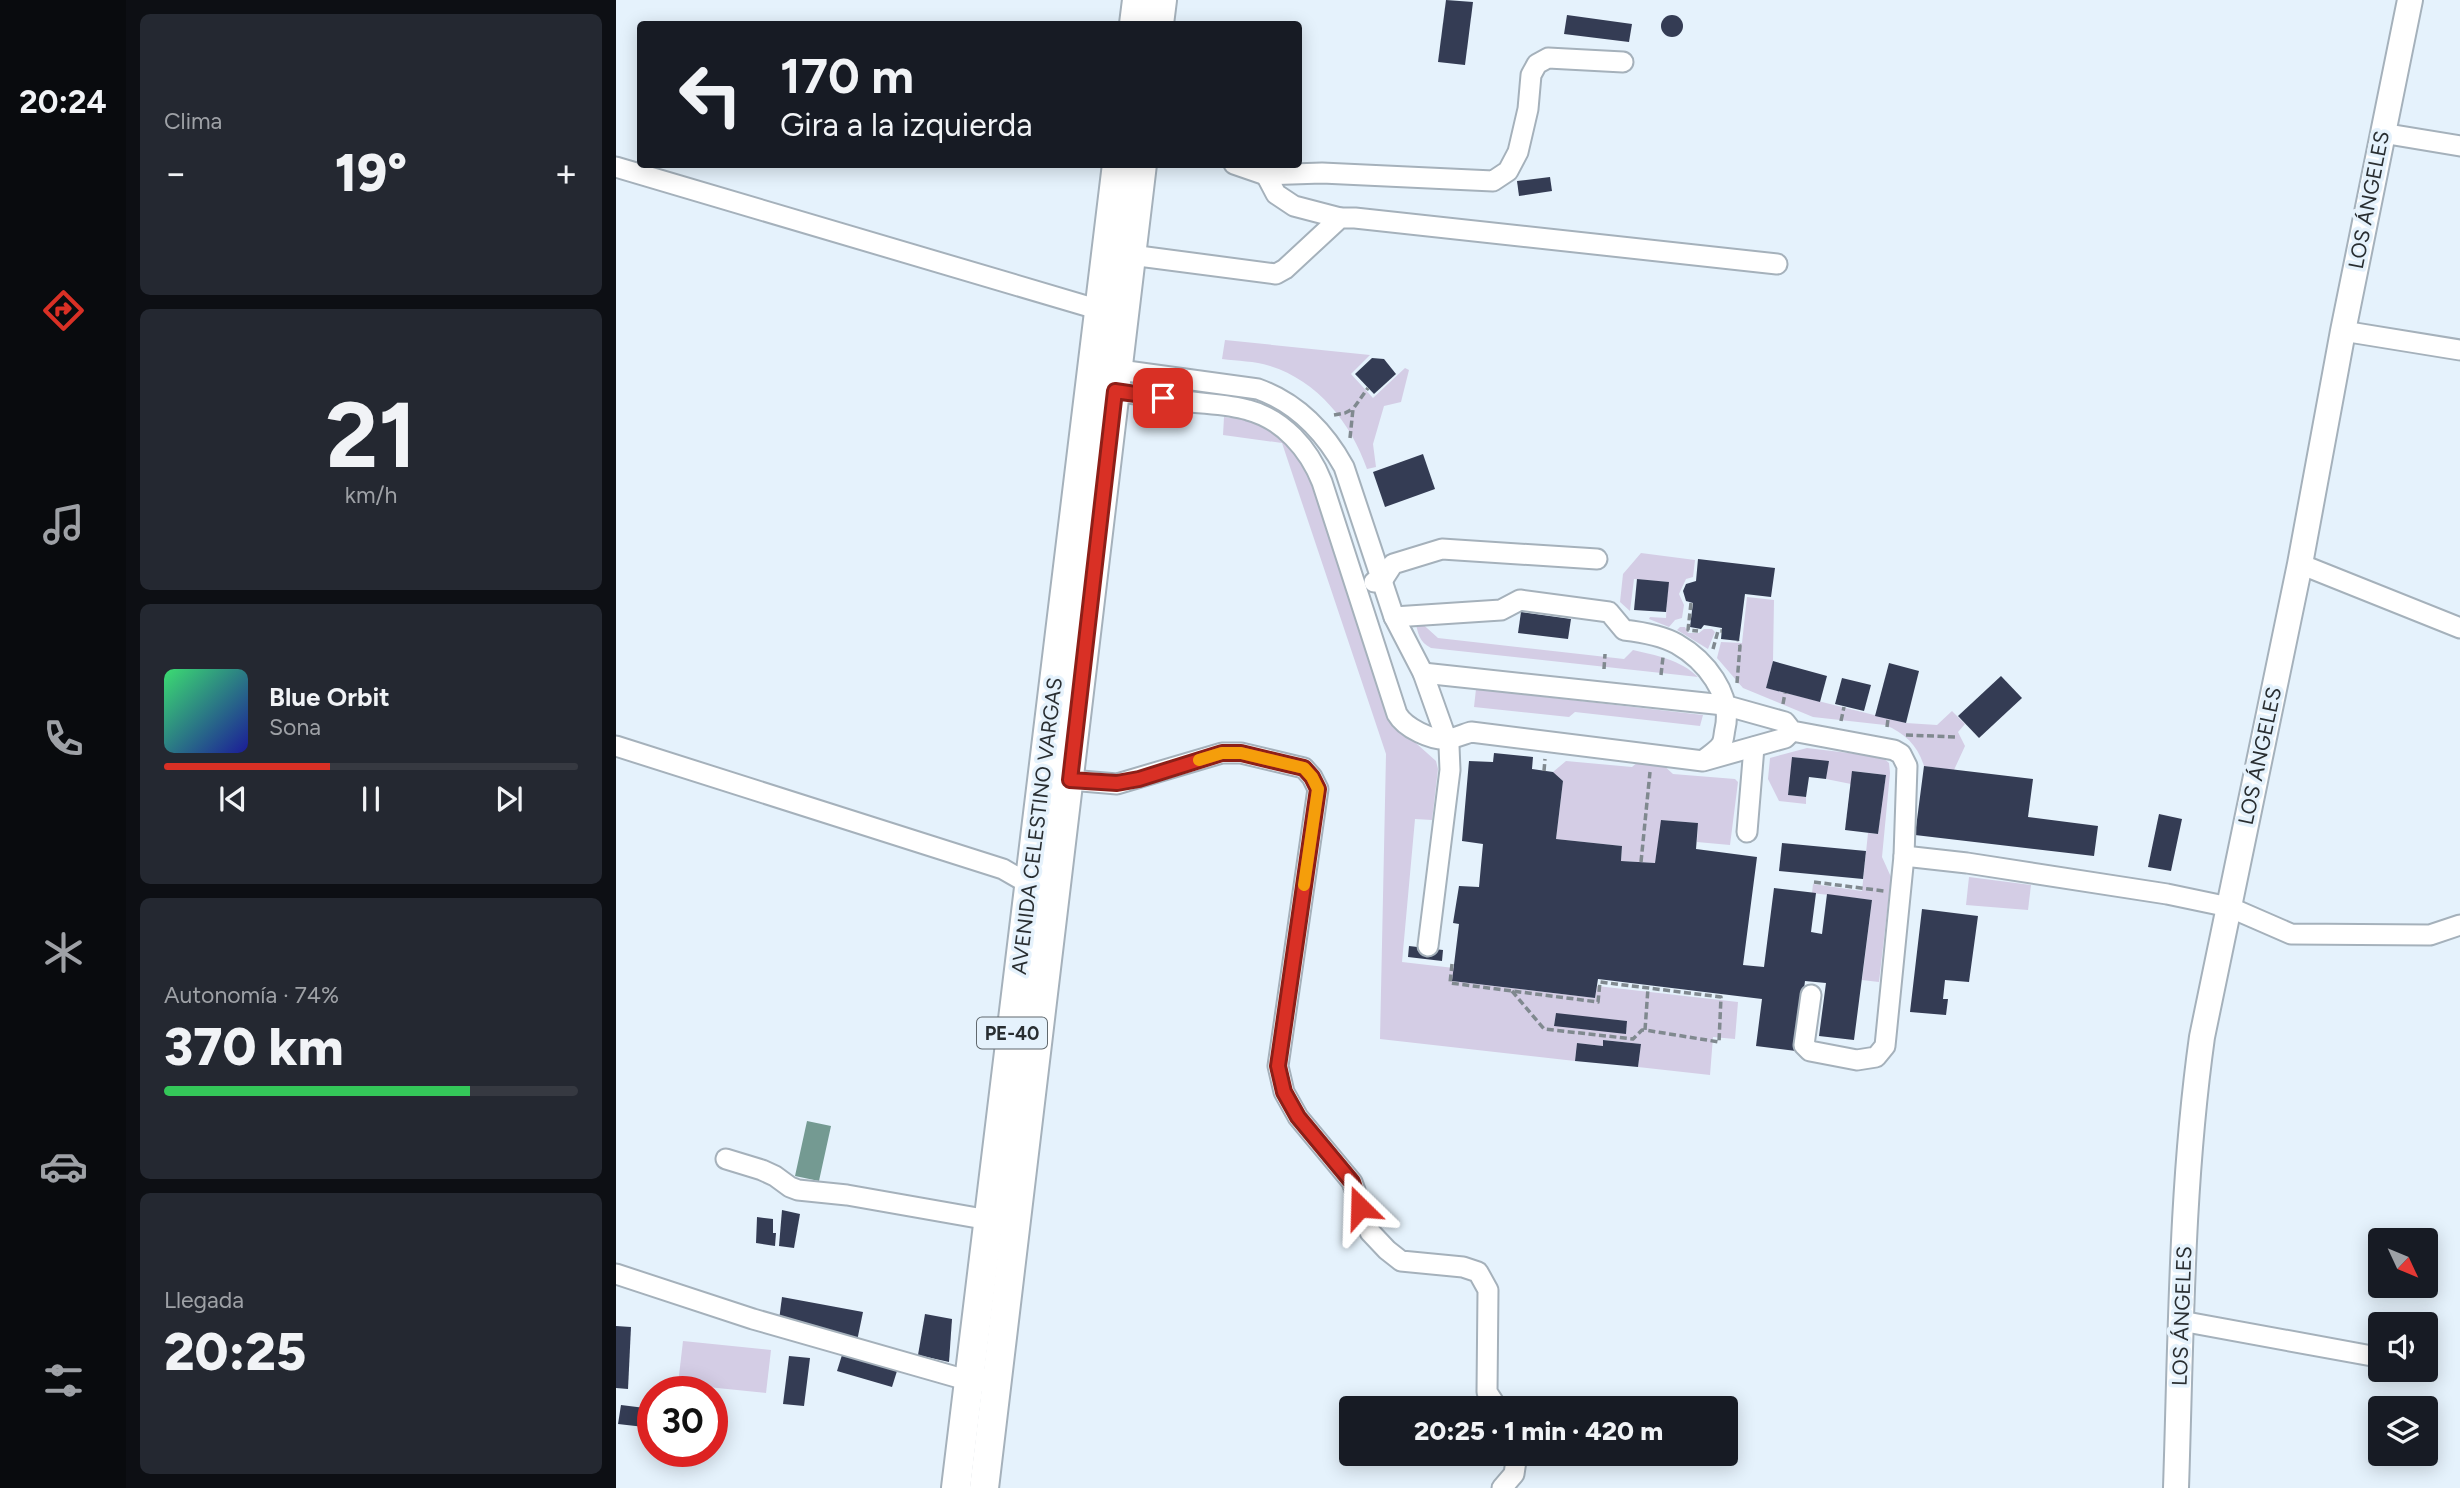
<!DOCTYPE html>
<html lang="es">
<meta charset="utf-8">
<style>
:root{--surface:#171b24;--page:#242831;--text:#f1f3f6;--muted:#9ea1a6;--line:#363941;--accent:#d93025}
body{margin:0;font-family:Figtree,sans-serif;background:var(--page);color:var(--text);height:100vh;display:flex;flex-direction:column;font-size:26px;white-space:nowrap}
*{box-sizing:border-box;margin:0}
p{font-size:23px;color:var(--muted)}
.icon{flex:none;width:38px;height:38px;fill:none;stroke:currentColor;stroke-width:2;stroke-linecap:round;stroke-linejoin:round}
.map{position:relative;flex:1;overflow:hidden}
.sheet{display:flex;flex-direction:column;gap:14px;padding:14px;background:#0d0f14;width:490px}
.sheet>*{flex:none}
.banner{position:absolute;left:21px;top:21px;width:665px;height:147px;border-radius:7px;box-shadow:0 4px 18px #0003;background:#171b24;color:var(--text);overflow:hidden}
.needle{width:46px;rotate:134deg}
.buttons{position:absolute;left:1752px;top:1228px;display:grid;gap:14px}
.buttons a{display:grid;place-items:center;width:70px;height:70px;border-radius:7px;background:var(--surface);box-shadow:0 4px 18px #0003;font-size:35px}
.speed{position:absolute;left:21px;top:1376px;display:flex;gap:14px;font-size:35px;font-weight:700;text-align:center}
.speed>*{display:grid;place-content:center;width:91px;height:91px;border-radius:50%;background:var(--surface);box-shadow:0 4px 18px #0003;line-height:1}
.speed .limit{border:10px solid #d22;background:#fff;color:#111}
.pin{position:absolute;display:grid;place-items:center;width:60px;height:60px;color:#fff;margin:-30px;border-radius:14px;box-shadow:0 4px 10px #0006}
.me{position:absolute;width:77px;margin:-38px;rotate:338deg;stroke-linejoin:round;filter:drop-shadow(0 0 5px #0008)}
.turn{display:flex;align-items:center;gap:24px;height:147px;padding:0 28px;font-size:32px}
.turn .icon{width:91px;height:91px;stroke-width:2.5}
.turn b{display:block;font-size:49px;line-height:60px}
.big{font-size:52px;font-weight:800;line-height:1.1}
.sheet .card{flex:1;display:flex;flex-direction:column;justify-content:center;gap:10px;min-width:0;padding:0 24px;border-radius:10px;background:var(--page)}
.sheet .dial{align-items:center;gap:0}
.dial b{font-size:91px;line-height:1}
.song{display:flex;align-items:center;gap:21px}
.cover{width:84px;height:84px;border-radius:10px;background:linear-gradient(135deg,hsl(140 70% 55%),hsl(240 70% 35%))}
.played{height:7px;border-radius:4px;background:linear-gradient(90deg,var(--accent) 40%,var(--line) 40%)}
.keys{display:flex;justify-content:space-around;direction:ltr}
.heat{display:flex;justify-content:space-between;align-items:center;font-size:38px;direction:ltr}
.charge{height:10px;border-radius:5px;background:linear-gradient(90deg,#34c759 74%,var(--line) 0)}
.trip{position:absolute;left:723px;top:1396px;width:399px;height:70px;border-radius:7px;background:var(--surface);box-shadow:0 4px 18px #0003;font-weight:800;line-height:70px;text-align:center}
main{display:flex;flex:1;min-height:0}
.dock{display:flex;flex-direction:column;width:126px;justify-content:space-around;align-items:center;background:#090b0e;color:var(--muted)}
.dock .icon{width:49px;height:49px}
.dock .on{color:var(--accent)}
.dock b{font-size:32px;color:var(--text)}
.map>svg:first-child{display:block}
</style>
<main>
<nav class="dock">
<b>20:24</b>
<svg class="icon on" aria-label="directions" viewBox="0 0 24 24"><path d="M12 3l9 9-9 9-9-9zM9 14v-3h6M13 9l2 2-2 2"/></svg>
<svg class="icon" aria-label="music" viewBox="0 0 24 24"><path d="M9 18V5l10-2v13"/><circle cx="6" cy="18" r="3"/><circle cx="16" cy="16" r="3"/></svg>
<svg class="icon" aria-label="phone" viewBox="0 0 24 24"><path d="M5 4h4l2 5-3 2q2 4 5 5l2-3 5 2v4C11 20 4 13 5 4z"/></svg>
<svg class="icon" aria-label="climate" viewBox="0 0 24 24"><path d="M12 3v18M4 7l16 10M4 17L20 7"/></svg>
<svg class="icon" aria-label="car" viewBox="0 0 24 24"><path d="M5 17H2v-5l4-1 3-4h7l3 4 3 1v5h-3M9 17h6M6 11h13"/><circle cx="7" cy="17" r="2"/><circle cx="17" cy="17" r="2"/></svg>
<svg class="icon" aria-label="filters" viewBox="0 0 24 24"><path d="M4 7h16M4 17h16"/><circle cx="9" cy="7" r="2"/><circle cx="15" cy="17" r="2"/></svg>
</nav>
<section class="sheet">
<div class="card"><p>Clima</p>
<div class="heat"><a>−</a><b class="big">19°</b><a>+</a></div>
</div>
<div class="card dial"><b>21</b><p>km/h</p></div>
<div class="card">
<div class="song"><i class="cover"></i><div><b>Blue Orbit</b><p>Sona</p></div></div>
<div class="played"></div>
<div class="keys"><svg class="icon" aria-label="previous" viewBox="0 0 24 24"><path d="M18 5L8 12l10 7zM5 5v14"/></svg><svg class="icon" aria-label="pause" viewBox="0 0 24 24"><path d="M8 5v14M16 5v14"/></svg><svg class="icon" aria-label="next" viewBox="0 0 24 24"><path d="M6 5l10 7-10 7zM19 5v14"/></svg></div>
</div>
<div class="card"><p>Autonomía · 74%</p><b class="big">370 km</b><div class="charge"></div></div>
<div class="card"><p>Llegada</p><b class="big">20:25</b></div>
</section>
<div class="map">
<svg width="1844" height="1488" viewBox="0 0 1844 1488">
<rect width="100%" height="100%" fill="#e5f2fc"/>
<g fill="#d4cde5" fill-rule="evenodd">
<path d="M609,340L754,355L735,374L757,398L789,368L793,370L785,402L768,406L757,444L760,467L751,469C735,423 702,381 654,366C638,361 622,361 606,359Z"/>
<path d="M617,411L659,427L696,472L783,728L820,761L822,769L816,820L799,819L786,962L838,968L837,981L979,998L981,986L1122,1002L1119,1039L1097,1037L1094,1075L1022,1067L1025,1044L988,1040L987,1046L961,1043L959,1061L764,1039L770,754L666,443L607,435L608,417L616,418ZM940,1014L1011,1021L1010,1033L938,1025Z"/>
<polygon points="1025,553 1079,560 1077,577 1070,579 1063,594 1068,605 1066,618 1059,620 1053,627 1033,619 1034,617 1050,618 1052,582 1018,579 1014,611 1004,602 1007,574"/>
<path d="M1131,597L1158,600L1157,661L1150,688L1290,723L1321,725L1336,711L1349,724L1342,732L1349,746L1338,770L1308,766C1302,746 1289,733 1269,725L1197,717L1127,688L1101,658L1105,642L1126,643Z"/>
<path d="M801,619L822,638L1008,659L1017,650C1039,655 1065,660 1082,677L815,648C803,642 802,633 799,620Z"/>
<polygon points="1064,627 1069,627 1072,633 1083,633 1088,629 1096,629 1099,632 1092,649 1061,630"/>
<polygon points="860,689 1087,715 1084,726 959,712 953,717 858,707"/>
<polygon points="1191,748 1266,757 1273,763 1274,773 1266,857 1275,877 1263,982 1246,980 1256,900 1196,893 1197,884 1246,891 1252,833 1262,834 1270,775 1237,771 1235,784 1210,779 1212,762 1177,757 1172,795 1190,797 1190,804 1163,801 1152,779 1154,758"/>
<polygon points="950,761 1016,767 1022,762 1046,764 1057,774 1119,779 1122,782 1114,845 1081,842 1082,823 1046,820 1039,863 1005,861 1006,846 940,839 947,781 937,772"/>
<polygon points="1353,877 1415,885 1412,910 1350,905"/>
<polygon points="67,1341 155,1350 150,1393 62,1384"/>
</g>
<polygon fill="#749a92" points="191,1121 215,1126 203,1181 179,1176"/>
<g fill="#343c54">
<polygon points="830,0 857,2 849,65 822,62"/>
<circle cx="1056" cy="26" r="11"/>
<polygon points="951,15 1016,24 1013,42 948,34"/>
<polygon points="934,177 936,191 903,196 901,181"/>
<polygon points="756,358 768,359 780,374 758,394 739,374"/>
<polygon points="807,454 819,489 769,507 757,472"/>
<polygon points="1082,559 1159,568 1155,597 1129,594 1123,641 1105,639 1106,628 1088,625 1085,629 1074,627 1077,603 1070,601 1067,591 1070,584 1080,581"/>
<polygon points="1021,579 1053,582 1050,612 1018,610"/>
<polygon points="905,612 955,619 952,639 902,633"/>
<polygon points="1157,661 1211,676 1204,702 1150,688"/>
<polygon points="1273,663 1303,671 1290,723 1259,716"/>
<polygon points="1385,676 1406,698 1363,738 1342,716"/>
<polygon points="1226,678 1255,685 1248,711 1219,704"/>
<polygon points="878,753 917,757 916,769 937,772 947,781 940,839 1006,846 1005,861 1039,863 1045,820 1082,823 1080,849 1141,857 1127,965 1148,967 1158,888 1200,893 1195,932 1206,934 1211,894 1256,900 1238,1040 1203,1036 1210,983 1189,981 1180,1051 1140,1046 1146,999 982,979 979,998 836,981 843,924 837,923 843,886 863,887 867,844 846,841 853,761 877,762"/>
<polygon points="1176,757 1213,761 1210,779 1193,777 1190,797 1172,795"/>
<polygon points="1308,766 1417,779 1412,817 1482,826 1478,856 1299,835"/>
<polygon points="1236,771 1270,775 1262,834 1229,830"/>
<polygon points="1543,814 1566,819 1555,871 1532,867"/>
<polygon points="1166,843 1250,851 1247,879 1163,871"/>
<polygon points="1306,909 1362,916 1353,982 1329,980 1327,999 1332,999 1330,1015 1294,1012"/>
<polygon points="793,946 827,950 826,961 792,957"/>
<polygon points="940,1013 1011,1021 1010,1034 938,1026"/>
<polygon points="987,1040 1025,1044 1022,1067 959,1061 961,1043 987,1046"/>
<polygon points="166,1210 184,1214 178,1248 163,1246"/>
<polygon points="141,1217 157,1219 157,1233 160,1233 159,1246 140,1243"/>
<polygon points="166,1297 247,1312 241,1341 163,1320"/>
<polygon points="309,1314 336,1319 333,1362 302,1355"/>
<polygon points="0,1326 15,1327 12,1389 0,1388"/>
<polygon points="226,1355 281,1371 276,1387 221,1371"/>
<polygon points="173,1356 194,1358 188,1406 167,1404"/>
<polygon points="5,1405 37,1409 37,1428 2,1424"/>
</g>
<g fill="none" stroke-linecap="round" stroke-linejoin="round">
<defs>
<g id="minor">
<polyline points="1766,133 1844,146"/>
<polyline points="618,164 650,175 706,173 877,181 892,171 902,152 912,109 915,75 921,64 932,58 1007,62"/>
<polyline points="0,167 484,310"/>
<polyline points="650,175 660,194 678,206 724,218"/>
<polyline points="515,255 660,274 669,269 724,218 739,218 1161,264"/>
<polyline points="1727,331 1844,350"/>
<path d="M489,368L642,389C681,403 708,431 728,467L778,617L807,673L833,746L834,770L812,946"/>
<path d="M488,390C515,393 541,397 568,401C589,404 612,404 632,410C667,419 693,449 706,482L781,714C789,728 816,741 832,739C840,738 848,734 855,732L1087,761L1169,738L1176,731"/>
<polyline points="1684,564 1844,628"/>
<polyline points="758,582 766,581 777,564 826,549 981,559"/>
<path d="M778,617L885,610L904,600L993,612L1008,630C1025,632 1045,635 1061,644C1089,660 1117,694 1109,729C1108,733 1108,741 1105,745C1102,750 1094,755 1089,759"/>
<polyline points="807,673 1108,705 1169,722 1176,731 1278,750 1285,754 1291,766 1288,856 1269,1046 1260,1057 1241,1060 1194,1051 1188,1045 1195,995"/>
<polyline points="0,746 387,869 413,884 423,885"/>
<polyline points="454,780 501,784 606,753 625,753 688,768 696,777 702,789 662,1066 668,1092 682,1117 736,1182 754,1232 771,1250 785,1261 847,1267 862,1272 872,1290 871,1392 882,1409"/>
<polyline points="1131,832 1138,747"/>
<polyline points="1288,856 1351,863 1551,894 1613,907 1675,934 1814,935 1844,925"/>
<polyline points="110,1159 146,1170 159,1176 174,1187 182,1190 231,1195 373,1220"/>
<polyline points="0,1274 137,1319 354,1381 363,1382"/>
<polyline points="1565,1321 1756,1356"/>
<polyline points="886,1488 898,1474 901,1454"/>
</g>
<path id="major" d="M1560,1488C1565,1337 1565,1187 1586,1037L1684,564L1727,331L1794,0"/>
<g id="highway">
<polyline points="518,24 521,0"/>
<polyline points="543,24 546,0"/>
<polyline points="340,1488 501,164"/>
<polyline points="368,1488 526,164"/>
</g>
</defs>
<use href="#minor" stroke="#a5b1bb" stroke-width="23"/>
<use href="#major" stroke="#a5b1bb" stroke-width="28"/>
<use href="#highway" stroke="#a5b1bb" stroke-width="32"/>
<g stroke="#80898f" stroke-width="3.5" stroke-dasharray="7 3.5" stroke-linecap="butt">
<polyline points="718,415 729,413 737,409"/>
<polyline points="734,438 737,409 752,388"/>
<polyline points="1075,603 1072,630 1082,631"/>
<polyline points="1097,649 1102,631 1106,631"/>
<polyline points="988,669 989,654"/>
<polyline points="1045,675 1047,657"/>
<polyline points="1121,683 1124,646 1122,641"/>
<polyline points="1167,704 1169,693"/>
<polyline points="1225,721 1228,707"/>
<polyline points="1271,727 1272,719"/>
<polyline points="1290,735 1340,737"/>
<polyline points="928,771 929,759"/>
<polyline points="1025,862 1034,772"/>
<polyline points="1198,882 1268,891"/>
<polyline points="836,964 834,983 982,1002 984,982 1105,997 1103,1042 1029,1030 1032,988"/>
<polyline points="896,991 928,1029 1017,1039 1026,1030 1029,1030"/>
</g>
<use href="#minor" stroke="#fff" stroke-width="19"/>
<use href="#major" stroke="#fff" stroke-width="24"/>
<use href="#highway" stroke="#fff" stroke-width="28"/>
</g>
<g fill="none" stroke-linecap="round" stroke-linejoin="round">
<defs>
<polyline id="route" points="547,398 499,391 454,780 501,783 523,779 606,753 625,753 688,768 696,777 702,789 662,1066 668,1092 682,1117 736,1182 744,1207"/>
</defs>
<use href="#route" stroke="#8d1f18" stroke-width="18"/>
<use href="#route" stroke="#d93025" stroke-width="12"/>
<polyline stroke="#f59e0b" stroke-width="12" points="583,760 606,753 625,753 688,768 696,777 702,789 688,885"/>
</g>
<g text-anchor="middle" stroke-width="7" stroke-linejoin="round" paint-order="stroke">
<rect fill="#e5f2fc" stroke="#61696e" stroke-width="2" x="361" y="1017.5" width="70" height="31" rx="5"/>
<g font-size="19" font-weight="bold" fill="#292e31">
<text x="396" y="1040">PE-40</text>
</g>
<g font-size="21" fill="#292e31" stroke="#e5f2fc">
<text transform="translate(1753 200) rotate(-79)" y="7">LOS ÁNGELES</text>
<text transform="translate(1644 756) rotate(-78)" y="7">LOS ÁNGELES</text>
<text transform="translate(421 826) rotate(-83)" y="7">AVENIDA CELESTINO VARGAS</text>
<text transform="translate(1566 1316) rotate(-88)" y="7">LOS ÁNGELES</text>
</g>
</g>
</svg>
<div class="buttons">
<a><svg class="needle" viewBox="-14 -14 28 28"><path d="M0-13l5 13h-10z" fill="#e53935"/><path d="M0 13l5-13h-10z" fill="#9ea1a6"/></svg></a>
<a><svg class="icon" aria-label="sound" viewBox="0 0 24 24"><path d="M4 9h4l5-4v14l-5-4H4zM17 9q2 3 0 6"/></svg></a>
<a><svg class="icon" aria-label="layers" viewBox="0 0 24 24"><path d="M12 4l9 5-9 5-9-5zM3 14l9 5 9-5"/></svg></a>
</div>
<div class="speed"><div class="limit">30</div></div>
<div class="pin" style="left:547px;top:398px;background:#d93025"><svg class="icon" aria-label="arrive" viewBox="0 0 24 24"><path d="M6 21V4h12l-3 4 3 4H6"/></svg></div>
<svg class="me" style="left:744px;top:1207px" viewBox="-20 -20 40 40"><path d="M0-17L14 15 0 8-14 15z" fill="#d93025" stroke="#fff" stroke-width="4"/></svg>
<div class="trip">20:25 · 1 min · 420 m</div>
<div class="banner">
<div class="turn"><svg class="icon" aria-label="left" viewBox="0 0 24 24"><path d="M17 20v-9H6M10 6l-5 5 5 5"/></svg><div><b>170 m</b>Gira a la izquierda</div></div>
</div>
</div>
</main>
